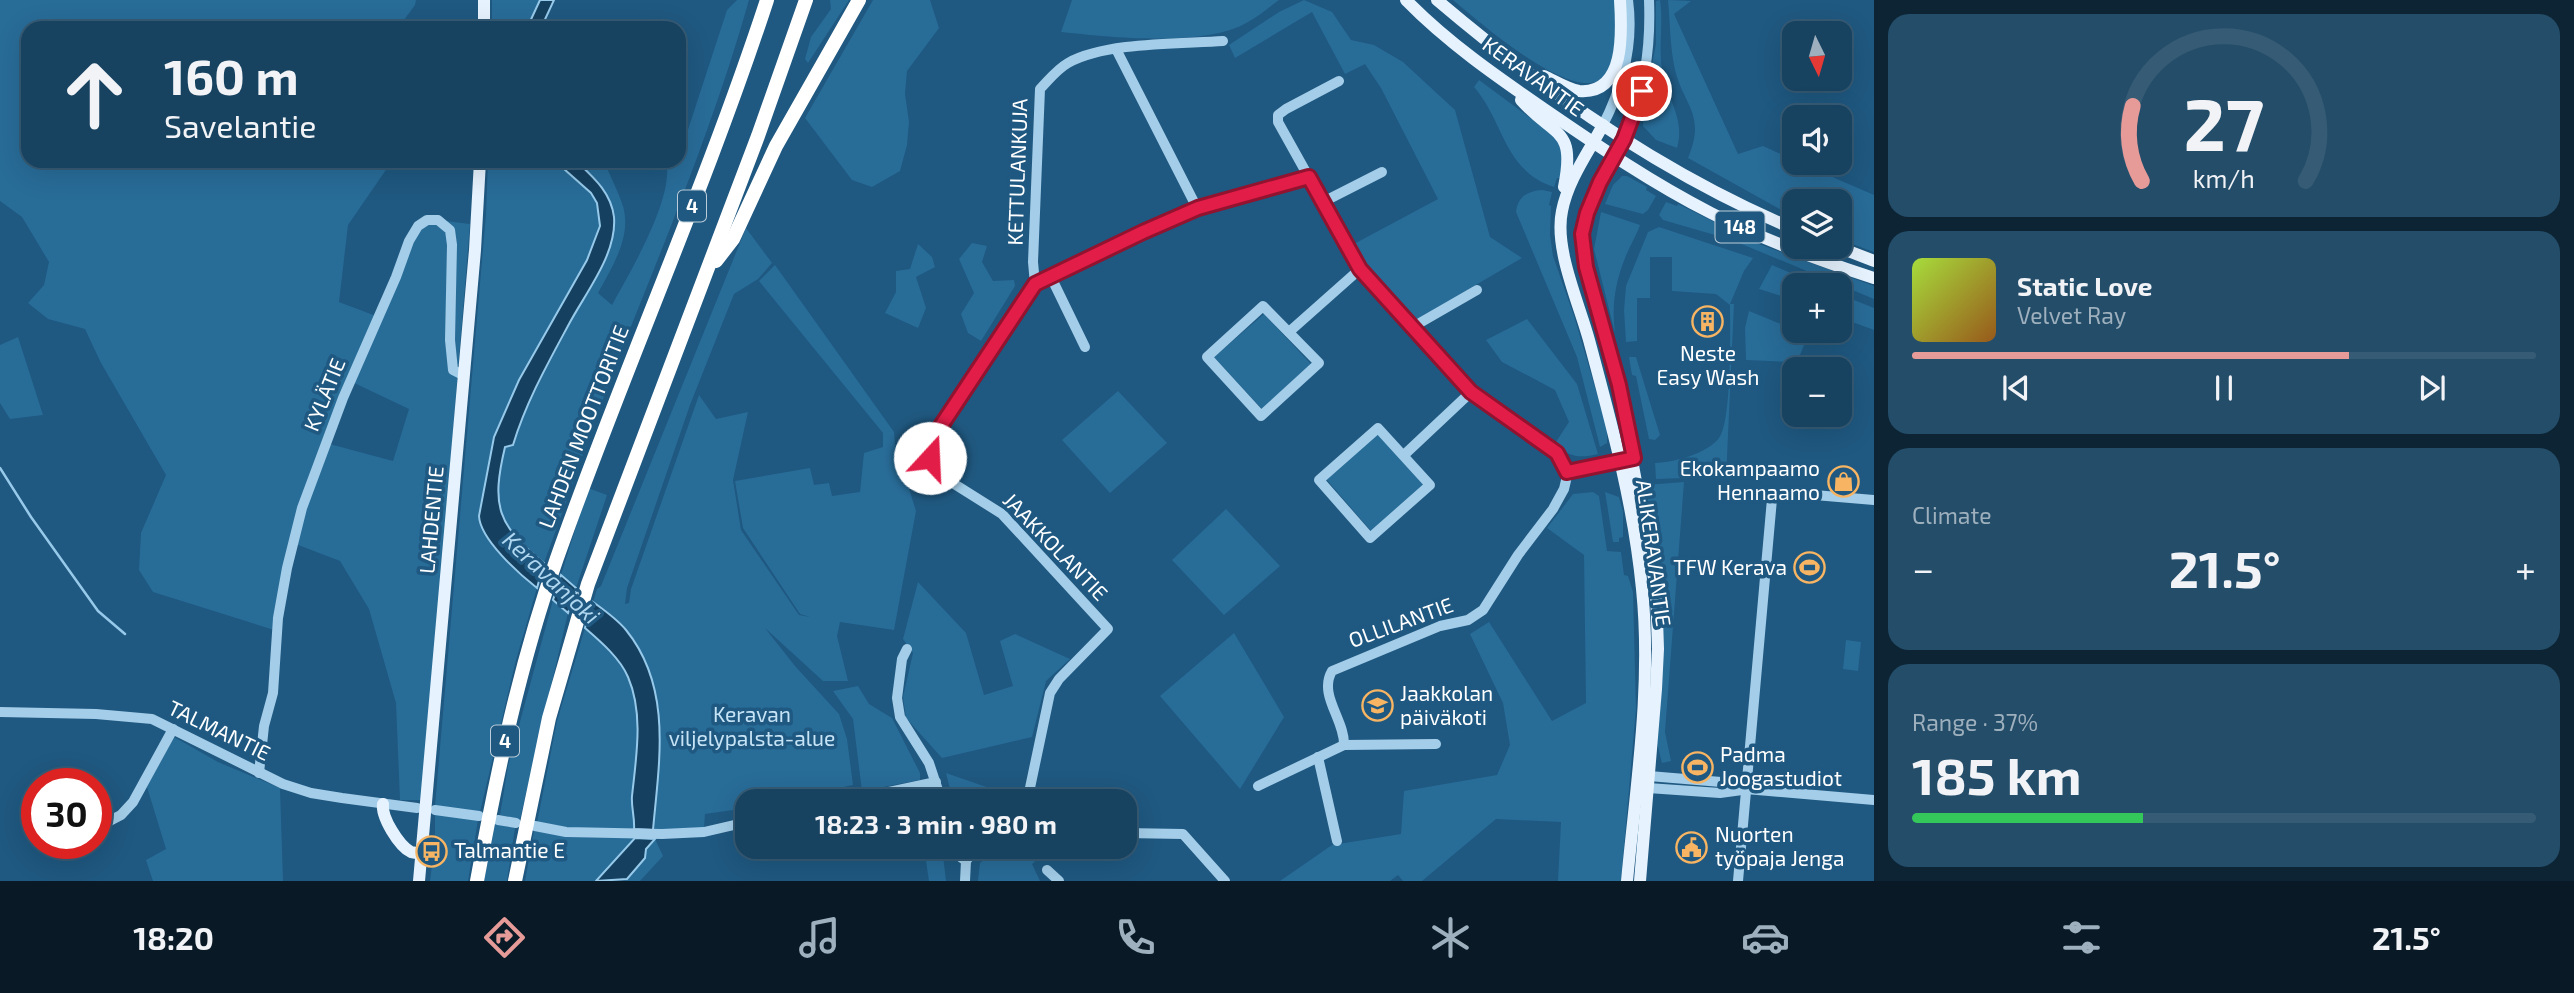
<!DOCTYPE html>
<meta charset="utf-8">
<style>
:root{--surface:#174260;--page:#244d69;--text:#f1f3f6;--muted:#9eb0bd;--line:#365b75;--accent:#e69b98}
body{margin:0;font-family:"Exo 2",sans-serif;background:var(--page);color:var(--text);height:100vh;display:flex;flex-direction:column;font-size:26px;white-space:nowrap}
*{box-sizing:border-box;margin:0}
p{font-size:23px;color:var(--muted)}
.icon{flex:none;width:38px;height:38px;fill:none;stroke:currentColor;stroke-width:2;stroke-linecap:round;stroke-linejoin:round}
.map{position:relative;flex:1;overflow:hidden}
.drawer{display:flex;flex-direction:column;gap:14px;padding:14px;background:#0d2435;width:700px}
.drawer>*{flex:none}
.banner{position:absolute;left:21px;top:21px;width:665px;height:147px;border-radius:21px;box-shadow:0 7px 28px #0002,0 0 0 2px var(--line);background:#174260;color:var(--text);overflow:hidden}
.needle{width:46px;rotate:175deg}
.buttons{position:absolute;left:1782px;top:21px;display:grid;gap:14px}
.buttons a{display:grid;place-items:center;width:70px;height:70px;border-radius:14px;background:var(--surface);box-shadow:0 7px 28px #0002,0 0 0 2px var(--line);font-size:35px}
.speed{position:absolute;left:21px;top:768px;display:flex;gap:14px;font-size:35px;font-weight:700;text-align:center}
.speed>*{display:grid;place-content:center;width:91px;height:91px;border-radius:50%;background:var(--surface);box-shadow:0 7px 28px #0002,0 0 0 2px var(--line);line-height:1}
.speed .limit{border:10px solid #d22;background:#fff;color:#111}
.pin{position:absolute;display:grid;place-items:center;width:60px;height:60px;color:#fff;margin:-30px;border:4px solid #fff;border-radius:50%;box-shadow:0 2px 7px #0007}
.me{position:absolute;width:77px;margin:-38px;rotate:20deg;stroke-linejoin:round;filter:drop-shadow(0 0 5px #0008)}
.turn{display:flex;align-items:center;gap:24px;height:147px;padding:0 28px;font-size:32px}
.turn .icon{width:91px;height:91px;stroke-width:2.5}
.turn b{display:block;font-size:49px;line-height:60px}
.big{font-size:52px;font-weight:700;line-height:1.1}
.drawer .tile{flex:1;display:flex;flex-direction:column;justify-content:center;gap:10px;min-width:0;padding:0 24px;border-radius:21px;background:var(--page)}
.drawer .dial{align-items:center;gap:0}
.dial svg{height:182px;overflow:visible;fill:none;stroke:var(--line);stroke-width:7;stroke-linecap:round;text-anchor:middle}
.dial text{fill:var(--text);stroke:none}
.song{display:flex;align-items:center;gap:21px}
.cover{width:84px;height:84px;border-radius:10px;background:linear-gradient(135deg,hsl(80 70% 55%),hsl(30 70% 35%))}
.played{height:7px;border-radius:4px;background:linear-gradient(90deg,var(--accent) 70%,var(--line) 70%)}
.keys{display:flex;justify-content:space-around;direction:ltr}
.heat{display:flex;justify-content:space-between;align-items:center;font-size:38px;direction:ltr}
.charge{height:10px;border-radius:5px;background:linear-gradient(90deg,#34c759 37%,var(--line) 0)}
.trip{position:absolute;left:735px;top:789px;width:402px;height:70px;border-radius:21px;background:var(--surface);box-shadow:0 7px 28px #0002,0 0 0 2px var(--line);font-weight:700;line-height:70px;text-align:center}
.tabs{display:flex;height:112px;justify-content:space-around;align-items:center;background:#091a26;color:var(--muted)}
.tabs .icon{width:49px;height:49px}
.tabs .selected{color:var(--accent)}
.tabs b{font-size:32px;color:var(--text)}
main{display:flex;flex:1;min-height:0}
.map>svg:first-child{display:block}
</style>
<main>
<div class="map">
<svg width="1874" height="881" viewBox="0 0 1874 881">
<rect width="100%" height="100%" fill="#1f5880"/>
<g fill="#286c98">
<polygon points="0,0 416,0 415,5 398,28 28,28 28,161 392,161 348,225 339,302 376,316 299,507 274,630 153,592 139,570 141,533 166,475 101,363 85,329 48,319 28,303 44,285 49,262 22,217 0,201"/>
<polygon points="492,0 540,0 526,28 492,28"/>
<path d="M737,0H749C717,114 672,224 628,334C598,409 572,487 544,563C497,525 491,506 505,447L514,445L521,418L544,371L605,257L599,182L576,161H604C610,176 618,191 623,206C632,237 612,267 598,293L612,305C630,272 675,197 666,161H679V138L684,142L727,10Z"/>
<polygon points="830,0 849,0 808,63 805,59 811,37 831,9"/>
<polygon points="873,0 930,0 939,28 907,71 905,94 909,122 907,145 900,171 872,187 852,180 805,118"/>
<path d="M1072,0H1279C1269,7 1259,16 1248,22C1205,48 1109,37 1061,32Z"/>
<polygon points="1304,0 1332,12 1351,40 1374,45 1403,62 1455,110 1490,237 1522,258 1414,321 1370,275 1352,245 1438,199 1381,88 1365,64 1345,74 1312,12 1235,58 1229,45 1279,12"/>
<path d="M1453,0H1615C1616,23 1621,53 1607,74C1580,112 1476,19 1453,0Z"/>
<path d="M1660,0C1664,26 1657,53 1664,78C1670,103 1685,122 1677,148L1656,140L1643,126L1644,106L1656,44V1Z"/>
<path d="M1668,0L1691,1L1674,14L1738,154L1763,146L1794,160V163H1800L1874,195V252L1839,239V201H1794V217L1688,158C1707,112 1682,106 1674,65C1670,44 1670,22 1668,0Z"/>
<path d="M1479,80L1556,137L1563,154L1560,178H1557L1554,187C1503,170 1505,123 1474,87Z"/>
<polygon points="488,161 555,161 591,193 597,203 600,226 587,260 519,380 494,437 480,524 496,550 520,575 537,588 516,660 480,812 435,806 486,214"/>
<polygon points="1622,176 1627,176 1647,187 1646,190 1656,196 1648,210 1643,214 1605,204 1613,185"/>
<path d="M1542,190L1552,192L1549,205L1551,206L1550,235L1553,256L1574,316L1607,428V443L1600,447L1577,357L1516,212C1518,196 1528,191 1542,190Z"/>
<polygon points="1666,202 1677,206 1678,204 1759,244 1874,286 1874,299 1732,240 1663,220 1659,215"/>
<path d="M1601,212L1640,225C1637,234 1632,242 1628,251C1616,278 1611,304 1615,333L1594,249Z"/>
<polygon points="438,220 470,224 423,800 400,800 396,703 369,609 340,561 293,543 326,443 393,461 409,409 350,381 418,226"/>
<path d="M1659,227L1753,258L1744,271L1730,304H1734L1726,479L1711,477L1656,479L1655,463C1675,462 1706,454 1719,438C1732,421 1730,329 1730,305L1716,294L1672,291V257H1650V298H1637V341L1626,342L1624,310L1626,286L1648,232Z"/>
<polygon points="746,228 772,263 758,279 734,294 690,405 627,588 625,604 629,603 631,589 699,395 716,419 748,412 733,480 741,530 799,615 810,617 800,614 743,528 735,481 810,468 814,485 829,483 832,496 860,492 864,453 883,447 883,433 759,281 775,265 894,432 895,444 916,511 894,630 840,622 837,636 848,681 823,681 765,628 795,666 839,714 847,739 853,785 776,801 747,802 747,808 705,814 704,828 653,830 660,740 659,708 627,631 593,602 597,589 601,586"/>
<polygon points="972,243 987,246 982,262 993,281 1014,280 1015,286 981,341 968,333 961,314 974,293 959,259"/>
<polygon points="918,244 932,257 935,267 916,277 926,308 918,328 885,313 896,292 896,271 910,269"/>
<polygon points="1772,265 1818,285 1794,285 1794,300 1759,289"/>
<polygon points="1839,294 1874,308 1874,330 1839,317"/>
<polygon points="1749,311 1803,333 1806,340 1800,355 1792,362 1746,360 1745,328"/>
<polygon points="1264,314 1311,364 1262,409 1214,357"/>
<path d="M1527,319L1577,384L1598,454C1579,459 1569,456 1554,445L1569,422L1555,390L1502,362L1486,340Z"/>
<polygon points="18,337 43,415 10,419 0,403 0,345"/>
<polygon points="1629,357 1636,357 1660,435 1655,440 1649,439 1636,376 1632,375"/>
<polygon points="1118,391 1167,443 1110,493 1062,440"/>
<polygon points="1377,433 1425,486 1372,532 1326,479"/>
<polygon points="1684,482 1665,732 1671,761 1662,763 1657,743 1660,590 1646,485"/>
<polygon points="588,488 607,495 576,588 561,575"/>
<polygon points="1593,492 1599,496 1607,551 1621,552 1624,575 1628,576 1633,592 1636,709 1621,881 1558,881 1561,822 1496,819 1422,881 1403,881 1398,875 1390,881 1280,881 1332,845 1401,834 1404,791 1497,775 1510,745 1503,703 1470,634 1489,622 1552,721 1586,703 1584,555 1547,528 1573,494"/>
<polygon points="1605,492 1619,497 1623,512 1623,537 1619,538 1619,542 1613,542"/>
<polygon points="1226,509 1280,566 1224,615 1172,560"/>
<polygon points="918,582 966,633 984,695 1013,686 1000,641 1015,634 1070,659 1046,681 1032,737 942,758 906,718 903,697 913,653 903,639"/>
<polygon points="553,600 568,613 520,819 500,815 508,766"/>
<path d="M585,628C600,641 620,658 628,677C644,714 636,758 632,796C631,807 635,818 634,829L570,828L537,823L557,721Z"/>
<polygon points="1234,633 1284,717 1240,789 1160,696"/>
<polygon points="1846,640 1861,642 1858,671 1843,669"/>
<polygon points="858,686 869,704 892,718 920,773 920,780 862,791 853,719 833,691"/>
<polygon points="174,737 218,762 280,788 283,881 153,881 146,860 166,849 147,787"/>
<polygon points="946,773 1021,799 1018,802 953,801"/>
<polygon points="435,813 478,820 468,881 430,881 435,841"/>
<polygon points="495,824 515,828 507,881 484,881"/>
<polygon points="534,831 581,837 635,838 596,881 525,881"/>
<polygon points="655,839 663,856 640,881 625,881 645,858 646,849"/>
<polygon points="924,847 942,847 946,881 929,881"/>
<polygon points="1001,847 1035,847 1039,857 1032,864 1040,881 978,881 980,863"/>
</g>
<g fill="#15405f" stroke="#97caea" stroke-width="2">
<polygon points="540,0 554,0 541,28 527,28"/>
<path d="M555,161H576C593,177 611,192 614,217C617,254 586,292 569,324C548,363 526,402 513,445L505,447C491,506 497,525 544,563L537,588C519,574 480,539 479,516L494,437L519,380L587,260L600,226L597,203L591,193Z"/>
<polygon points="561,575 576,588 568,613 553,600"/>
<path d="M593,602C604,610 617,619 626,630C673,688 659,762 653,830L634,829C635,818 631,807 632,796C636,758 644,714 628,677C620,658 600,641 585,628Z"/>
<polygon points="635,838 655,839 646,849 645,858 627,879 596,881"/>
</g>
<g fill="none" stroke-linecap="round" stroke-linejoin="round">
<polyline stroke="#97caea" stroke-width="2.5" points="0,468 31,517 98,611 125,634"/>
<g stroke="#a3cde8" stroke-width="10">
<polyline points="1116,49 1197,208"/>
<polyline points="1339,81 1286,109 1278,115 1278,122 1360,269 1471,392 1557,453 1568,472 1626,460"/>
<path d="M1603,125C1623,86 1634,44 1628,0"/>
<path d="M1624,140C1644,91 1651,52 1649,0"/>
<polyline points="1323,202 1382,172"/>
<polyline points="1051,277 1085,347"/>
<path d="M1035,284L1033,262L1040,89C1049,80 1056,70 1068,63C1105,42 1179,44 1223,41"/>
<polygon points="1263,306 1319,363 1261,416 1207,357"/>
<polyline points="1411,328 1477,290"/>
<polyline points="1289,332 1360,269"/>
<polygon points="1378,428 1430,485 1370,538 1319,480"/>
<polyline points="1404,455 1471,392"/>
<polyline points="907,649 902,659 897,698 900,717 929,763 942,802"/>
<polyline points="0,712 96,714 152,719 283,784 311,793 342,798 417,808"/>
<path d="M1344,745C1345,720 1318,695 1332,671L1440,626L1468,620L1483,610L1518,555L1553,509L1564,489L1568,472"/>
<polyline points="1318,757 1337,841"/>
<polyline points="259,773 264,726 273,693 278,618 287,568 302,508 343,398 396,277 409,241 418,226 427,220 438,220 450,230 452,245 450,340 453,370 463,375"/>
<polyline points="1642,778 1649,776 1721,782 1746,789 1874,800"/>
<polyline points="1643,784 1648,788 1720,793 1742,790"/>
<polyline points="1258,786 1344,745 1436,744"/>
<polyline points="842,802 936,782"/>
<path d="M1027,802L1050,693L1059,679L1108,629L1002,514L940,475C930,464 928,454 931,441L1035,284L1143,232L1197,208L1309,177"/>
<polyline points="435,810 479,816"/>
<polyline points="498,820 516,823"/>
<polyline points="535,826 566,832 662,834 704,832 747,822"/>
<polyline points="96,828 121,815 133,802 173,729"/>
<polyline points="1125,833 1183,834 1225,881"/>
<polyline points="954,847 959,856 966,861"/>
<polyline points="1047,870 1059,881"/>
<polyline points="965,881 966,861 977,847"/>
<polyline points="1738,881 1772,499 1779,492 1874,500"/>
</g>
<g stroke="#e6f3fe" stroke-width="12">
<path d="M1406,0C1447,42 1496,76 1544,109C1598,146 1652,183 1711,213C1763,240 1818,260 1874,278"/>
<path d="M1437,0C1544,91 1663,174 1794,229"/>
<polyline points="484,28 484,0"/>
<path d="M1544,76C1555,81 1567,89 1579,91C1626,95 1622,31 1620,0"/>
<path d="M1521,100C1555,138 1576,127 1564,187"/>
<path d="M1603,125C1588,153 1568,180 1562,211C1554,249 1579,303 1589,340C1611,422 1634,505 1642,589C1652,686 1636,785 1627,881"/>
<polyline points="1624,140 1600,182 1587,213 1582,234 1586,266 1618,385 1656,589 1658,649 1656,689 1640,881"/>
<polyline points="1838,247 1874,261"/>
<path d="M383,804C381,817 399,846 411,852C414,853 418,853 422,853"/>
<polyline points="419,881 475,250 480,161"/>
</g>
<g stroke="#fff" stroke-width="14">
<polyline points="716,261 733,239 776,146 859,0"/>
<path d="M477,881C497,772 520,663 557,558C623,371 705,189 767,0"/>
<polyline points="515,881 549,718 588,584 758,136 806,0"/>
</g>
</g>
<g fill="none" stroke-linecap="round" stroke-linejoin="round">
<defs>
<polyline id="route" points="930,458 931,441 1035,284 1143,232 1198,208 1309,177 1360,269 1471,392 1557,453 1567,472 1634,458 1619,385 1586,267 1582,234 1587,213 1600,182 1624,139 1642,91"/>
</defs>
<use href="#route" stroke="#92132f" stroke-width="18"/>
<use href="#route" stroke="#e11d48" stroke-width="12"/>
</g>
<defs>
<symbol id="building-ring" viewBox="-11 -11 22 22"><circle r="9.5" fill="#1f5880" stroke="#f7b563" stroke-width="1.5"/><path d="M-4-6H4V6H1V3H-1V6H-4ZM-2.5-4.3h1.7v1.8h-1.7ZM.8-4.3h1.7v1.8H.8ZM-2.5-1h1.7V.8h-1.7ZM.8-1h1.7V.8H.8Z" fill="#f7b563"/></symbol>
<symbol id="shop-ring" viewBox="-11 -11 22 22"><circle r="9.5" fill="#1f5880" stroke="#f7b563" stroke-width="1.5"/><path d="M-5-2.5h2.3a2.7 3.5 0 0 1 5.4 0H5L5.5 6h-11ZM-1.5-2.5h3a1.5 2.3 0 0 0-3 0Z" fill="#f7b563"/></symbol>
<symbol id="stadium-ring" viewBox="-11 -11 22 22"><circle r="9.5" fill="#1f5880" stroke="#f7b563" stroke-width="1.5"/><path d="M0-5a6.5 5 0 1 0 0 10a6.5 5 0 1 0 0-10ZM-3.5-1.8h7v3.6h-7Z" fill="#f7b563"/></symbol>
<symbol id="school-ring" viewBox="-11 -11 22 22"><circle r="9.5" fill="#1f5880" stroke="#f7b563" stroke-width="1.5"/><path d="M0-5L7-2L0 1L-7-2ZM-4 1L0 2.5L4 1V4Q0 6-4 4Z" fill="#f7b563"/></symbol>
<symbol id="civic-ring" viewBox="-11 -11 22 22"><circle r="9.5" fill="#1f5880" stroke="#f7b563" stroke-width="1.5"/><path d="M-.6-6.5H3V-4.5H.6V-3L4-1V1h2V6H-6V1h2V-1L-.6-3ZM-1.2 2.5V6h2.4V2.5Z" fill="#f7b563"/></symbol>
<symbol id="bus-ring" viewBox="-11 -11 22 22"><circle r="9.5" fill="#1f5880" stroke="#f7b563" stroke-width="1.5"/><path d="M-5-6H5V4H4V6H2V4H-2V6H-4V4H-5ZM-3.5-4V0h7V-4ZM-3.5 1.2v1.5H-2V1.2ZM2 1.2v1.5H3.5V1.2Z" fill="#f7b563"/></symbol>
</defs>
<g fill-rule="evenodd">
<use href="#building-ring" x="1690" y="304" width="35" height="35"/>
<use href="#shop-ring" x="1826" y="464" width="35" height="35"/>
<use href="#stadium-ring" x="1792" y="550" width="35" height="35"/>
<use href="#school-ring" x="1360" y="688" width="35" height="35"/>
<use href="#stadium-ring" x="1680" y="750" width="35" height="35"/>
<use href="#civic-ring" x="1674" y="830" width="35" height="35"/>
<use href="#bus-ring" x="414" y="834" width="35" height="35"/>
</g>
<g text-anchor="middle" stroke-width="7" stroke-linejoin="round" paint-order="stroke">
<g fill="#1f5880" stroke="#bccdd9" stroke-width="2">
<rect x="678" y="190.5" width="28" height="31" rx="5"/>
<rect x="1715.5" y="211.5" width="49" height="31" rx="5"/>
<rect x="491" y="725.5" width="28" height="31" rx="5"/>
</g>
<g font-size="19" font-weight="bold" fill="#fff">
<text x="692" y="213">4</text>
<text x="1740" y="234">148</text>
<text x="505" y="748">4</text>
</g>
<g font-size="21" fill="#fff" stroke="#1f5880">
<text transform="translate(1533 77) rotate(36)" y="7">KERAVANTIE</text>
<text transform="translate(1018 172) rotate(-88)" y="7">KETTULANKUJA</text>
<text transform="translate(325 395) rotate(-68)" y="7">KYLÄTIE</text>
<text transform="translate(584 427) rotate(-69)" y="7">LAHDEN MOOTTORITIE</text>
<text transform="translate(432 520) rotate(-85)" y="7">LAHDENTIE</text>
<text transform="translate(1055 547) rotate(46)" y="7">JAAKKOLANTIE</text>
<text transform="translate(1653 553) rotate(82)" y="7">ALIKERAVANTIE</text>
<text transform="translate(1401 623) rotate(-20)" y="7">OLLILANTIE</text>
<text transform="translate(219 731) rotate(26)" y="7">TALMANTIE</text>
</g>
<g font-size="21" fill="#fff" stroke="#1f5880" text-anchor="start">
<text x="1708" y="361" text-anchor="middle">Neste<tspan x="1708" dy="24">Easy Wash</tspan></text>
<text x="1820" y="476" text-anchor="end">Ekokampaamo<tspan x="1820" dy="24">Hennaamo</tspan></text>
<text x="1787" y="575" text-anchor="end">TFW Kerava</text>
<text x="1400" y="701">Jaakkolan<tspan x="1400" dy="24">päiväkoti</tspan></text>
<text x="1720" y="762">Padma<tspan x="1720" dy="24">Joogastudiot</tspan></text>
<text x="1715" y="842">Nuorten<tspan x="1715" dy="24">työpaja Jenga</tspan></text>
<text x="454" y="858">Talmantie E</text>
</g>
<g font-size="21" fill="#c7e4f6" stroke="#1f5880">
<text x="752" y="722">Keravan<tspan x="752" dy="24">viljelypalsta-alue</tspan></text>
</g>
<g font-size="23" font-style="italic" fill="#afd7f0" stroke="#1f5880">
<text transform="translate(551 578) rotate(43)" y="8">Keravanjoki</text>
</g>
</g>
</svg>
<div class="buttons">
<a><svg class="needle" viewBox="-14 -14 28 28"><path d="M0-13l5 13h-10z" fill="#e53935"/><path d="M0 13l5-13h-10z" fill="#9eb0bd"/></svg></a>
<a><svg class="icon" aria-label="sound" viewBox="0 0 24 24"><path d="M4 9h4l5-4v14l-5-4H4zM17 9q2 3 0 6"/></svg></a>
<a><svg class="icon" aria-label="layers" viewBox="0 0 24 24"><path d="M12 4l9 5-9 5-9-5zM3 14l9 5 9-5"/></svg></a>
<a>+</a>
<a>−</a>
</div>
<div class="speed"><div class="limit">30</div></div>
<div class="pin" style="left:1642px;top:91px;background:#d93025"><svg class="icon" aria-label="arrive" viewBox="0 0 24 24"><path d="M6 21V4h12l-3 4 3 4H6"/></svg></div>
<svg class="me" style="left:930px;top:458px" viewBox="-20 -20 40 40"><circle r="19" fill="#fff"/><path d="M0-13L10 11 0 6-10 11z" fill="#e11d48"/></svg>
<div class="trip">18:23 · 3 min · 980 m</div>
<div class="banner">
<div class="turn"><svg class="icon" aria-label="ahead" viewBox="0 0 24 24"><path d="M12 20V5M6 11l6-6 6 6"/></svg><div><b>160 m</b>Savelantie</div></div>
</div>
</div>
<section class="drawer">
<div class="tile dial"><svg viewBox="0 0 100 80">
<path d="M14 69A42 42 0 1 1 86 69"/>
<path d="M14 69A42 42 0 0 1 10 36" stroke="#e69b98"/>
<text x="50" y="56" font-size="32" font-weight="700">27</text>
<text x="50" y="72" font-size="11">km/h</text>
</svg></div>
<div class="tile">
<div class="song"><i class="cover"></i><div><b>Static Love</b><p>Velvet Ray</p></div></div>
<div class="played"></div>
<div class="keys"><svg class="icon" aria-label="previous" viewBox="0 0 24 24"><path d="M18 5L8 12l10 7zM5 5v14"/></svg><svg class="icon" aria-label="pause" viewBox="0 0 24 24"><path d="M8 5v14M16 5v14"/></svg><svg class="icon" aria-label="next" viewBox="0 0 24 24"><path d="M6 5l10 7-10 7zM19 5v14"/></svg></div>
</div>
<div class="tile"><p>Climate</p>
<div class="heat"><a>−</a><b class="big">21.5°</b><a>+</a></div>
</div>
<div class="tile"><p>Range · 37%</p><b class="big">185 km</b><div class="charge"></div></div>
</section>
</main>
<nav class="tabs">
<b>18:20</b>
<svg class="icon selected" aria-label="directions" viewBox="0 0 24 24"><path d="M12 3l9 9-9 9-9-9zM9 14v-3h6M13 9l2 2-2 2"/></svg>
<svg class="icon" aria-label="music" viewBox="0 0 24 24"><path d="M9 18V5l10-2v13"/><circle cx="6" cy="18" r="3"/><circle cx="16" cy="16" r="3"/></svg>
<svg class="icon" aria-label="phone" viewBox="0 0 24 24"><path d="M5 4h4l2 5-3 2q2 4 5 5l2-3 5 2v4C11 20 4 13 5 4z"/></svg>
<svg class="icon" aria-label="climate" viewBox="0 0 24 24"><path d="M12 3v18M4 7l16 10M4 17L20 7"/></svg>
<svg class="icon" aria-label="car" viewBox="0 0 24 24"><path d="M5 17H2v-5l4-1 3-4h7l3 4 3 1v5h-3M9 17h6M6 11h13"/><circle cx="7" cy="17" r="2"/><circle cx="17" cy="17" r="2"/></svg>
<svg class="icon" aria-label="filters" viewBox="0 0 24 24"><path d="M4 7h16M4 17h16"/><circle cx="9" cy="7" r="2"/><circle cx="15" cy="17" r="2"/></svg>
<b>21.5°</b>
</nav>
